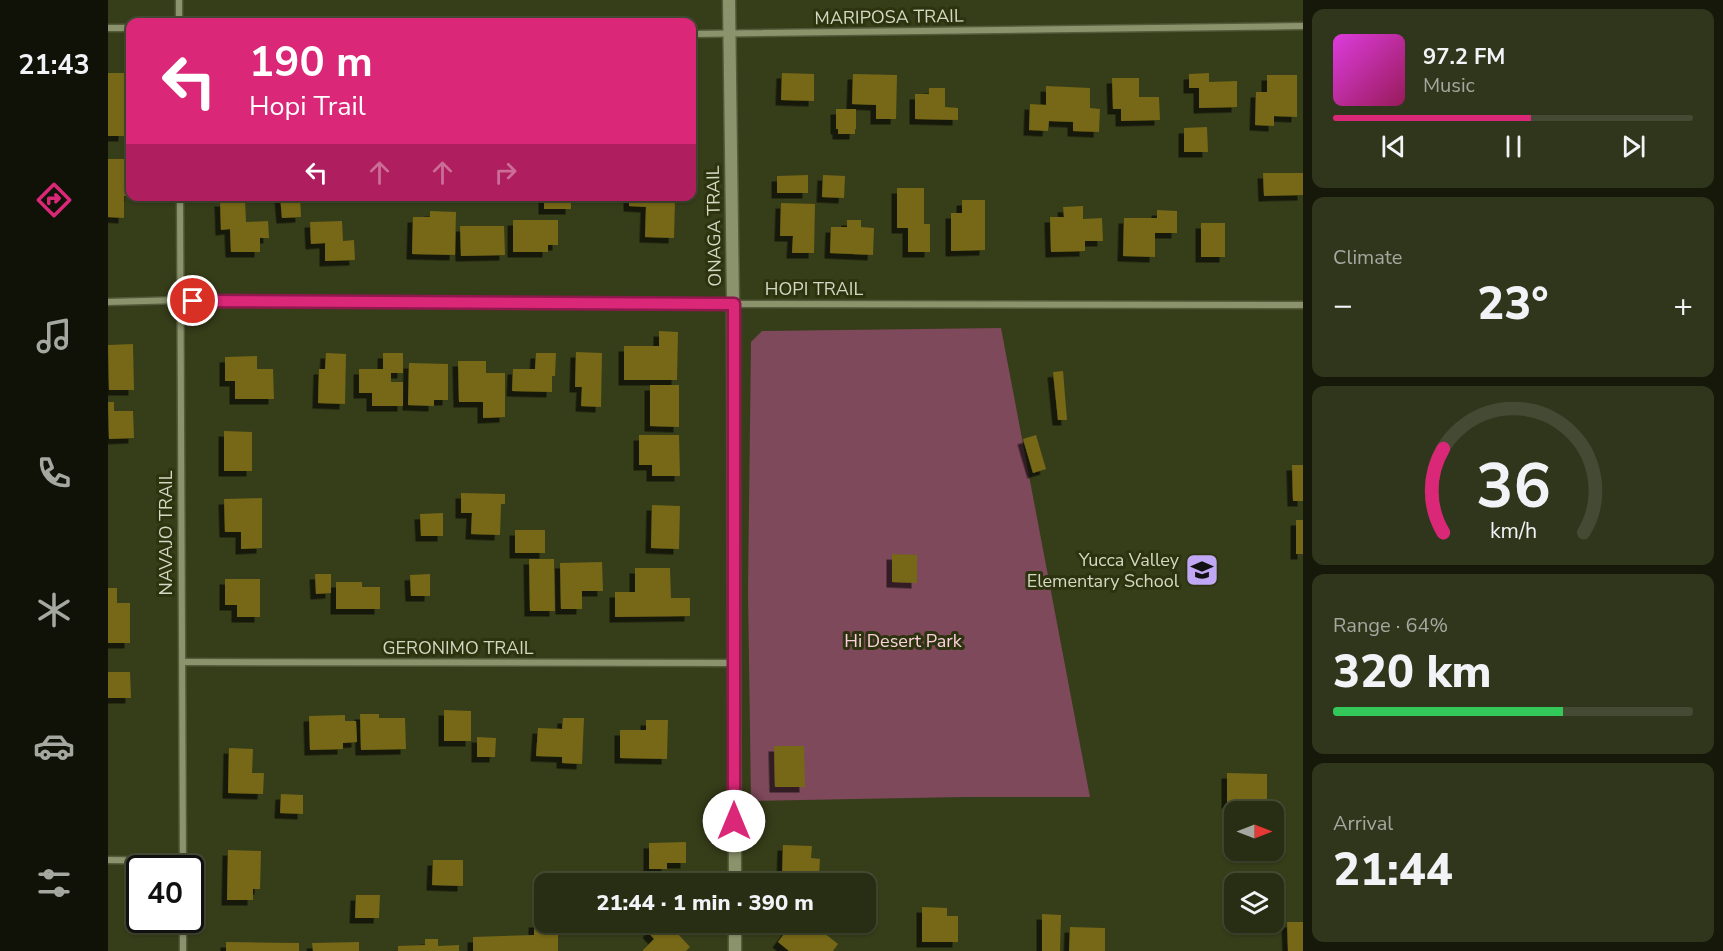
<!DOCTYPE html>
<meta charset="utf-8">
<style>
:root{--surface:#282e13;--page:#30361c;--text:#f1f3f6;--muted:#a5a8a0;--line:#444a33;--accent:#db2777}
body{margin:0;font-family:"Nunito Sans",sans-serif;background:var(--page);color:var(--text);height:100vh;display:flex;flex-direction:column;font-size:22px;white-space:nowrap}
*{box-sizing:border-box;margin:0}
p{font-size:20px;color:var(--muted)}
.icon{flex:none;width:33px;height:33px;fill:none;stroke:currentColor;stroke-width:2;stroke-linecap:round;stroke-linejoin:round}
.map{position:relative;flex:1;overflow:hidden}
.drawer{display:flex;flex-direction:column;gap:9px;padding:9px;background:#16190a;width:420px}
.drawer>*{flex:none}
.banner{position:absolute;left:18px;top:18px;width:570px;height:183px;border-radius:12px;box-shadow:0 2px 4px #0004,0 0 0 2px var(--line);background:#db2777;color:#fff;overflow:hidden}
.needle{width:39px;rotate:90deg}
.controls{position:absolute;left:1116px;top:801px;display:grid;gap:12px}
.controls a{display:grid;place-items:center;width:60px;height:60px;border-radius:12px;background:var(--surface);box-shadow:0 2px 4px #0004,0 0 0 2px var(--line);font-size:30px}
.speed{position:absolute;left:18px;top:855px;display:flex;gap:12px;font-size:30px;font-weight:700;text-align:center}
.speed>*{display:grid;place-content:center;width:78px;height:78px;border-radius:50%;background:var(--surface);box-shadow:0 2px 4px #0004,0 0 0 2px var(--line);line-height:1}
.speed .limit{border:3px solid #111;border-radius:9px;background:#fff;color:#111}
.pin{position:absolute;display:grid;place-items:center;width:51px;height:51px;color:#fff;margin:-26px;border:3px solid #fff;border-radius:50%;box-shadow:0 2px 6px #0007}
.me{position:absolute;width:66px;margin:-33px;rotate:0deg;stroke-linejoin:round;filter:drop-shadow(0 0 4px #0008)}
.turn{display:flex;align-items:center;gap:21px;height:126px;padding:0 24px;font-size:27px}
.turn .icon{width:78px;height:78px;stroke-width:2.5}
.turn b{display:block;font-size:42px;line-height:51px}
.lanes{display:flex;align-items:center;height:57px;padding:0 24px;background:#0003;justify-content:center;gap:30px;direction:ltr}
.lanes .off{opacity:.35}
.big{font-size:45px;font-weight:800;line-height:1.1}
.drawer .tile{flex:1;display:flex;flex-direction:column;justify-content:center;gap:9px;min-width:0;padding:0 21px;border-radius:12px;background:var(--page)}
.drawer .dial{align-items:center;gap:0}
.dial svg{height:156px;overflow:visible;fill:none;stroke:var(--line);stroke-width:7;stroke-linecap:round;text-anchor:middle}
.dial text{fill:var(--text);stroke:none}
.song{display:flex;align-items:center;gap:18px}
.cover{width:72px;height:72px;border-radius:9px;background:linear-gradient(135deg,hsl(300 70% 55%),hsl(330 70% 35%))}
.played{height:6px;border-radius:3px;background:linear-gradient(90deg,var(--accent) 55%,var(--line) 55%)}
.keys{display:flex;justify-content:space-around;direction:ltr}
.heat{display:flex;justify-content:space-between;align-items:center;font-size:33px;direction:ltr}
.charge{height:9px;border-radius:4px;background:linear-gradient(90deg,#34c759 64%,var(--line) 0)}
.trip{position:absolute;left:426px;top:873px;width:342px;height:60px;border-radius:12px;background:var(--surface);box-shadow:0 2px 4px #0004,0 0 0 2px var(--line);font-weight:800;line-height:60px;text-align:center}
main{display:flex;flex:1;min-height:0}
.tab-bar{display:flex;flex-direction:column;width:108px;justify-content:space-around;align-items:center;background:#101208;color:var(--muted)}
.tab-bar .icon{width:42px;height:42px}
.tab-bar .on{color:var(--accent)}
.tab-bar b{font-size:27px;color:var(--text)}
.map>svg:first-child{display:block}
</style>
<main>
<nav class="tab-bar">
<b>21:43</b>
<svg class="icon on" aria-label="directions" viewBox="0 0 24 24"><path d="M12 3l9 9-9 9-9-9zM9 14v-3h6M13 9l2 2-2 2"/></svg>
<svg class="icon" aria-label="music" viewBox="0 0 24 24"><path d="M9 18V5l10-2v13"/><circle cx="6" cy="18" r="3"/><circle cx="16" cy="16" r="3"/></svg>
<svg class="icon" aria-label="phone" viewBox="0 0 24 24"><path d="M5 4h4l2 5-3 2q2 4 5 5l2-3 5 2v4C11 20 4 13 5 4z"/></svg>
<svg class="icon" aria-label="climate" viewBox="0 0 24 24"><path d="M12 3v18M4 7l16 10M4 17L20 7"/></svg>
<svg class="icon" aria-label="car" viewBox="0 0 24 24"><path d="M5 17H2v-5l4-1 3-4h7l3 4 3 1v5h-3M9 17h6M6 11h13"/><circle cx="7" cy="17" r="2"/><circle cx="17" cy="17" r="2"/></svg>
<svg class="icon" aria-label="filters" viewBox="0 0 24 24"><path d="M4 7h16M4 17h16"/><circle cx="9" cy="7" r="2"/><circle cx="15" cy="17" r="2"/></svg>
</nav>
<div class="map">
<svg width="1195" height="951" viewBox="0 0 1195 951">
<defs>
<filter id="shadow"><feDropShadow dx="-5.5" dy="5.5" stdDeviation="0" flood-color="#0009"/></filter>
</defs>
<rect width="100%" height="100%" fill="#363d19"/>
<polygon fill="#7d495b" points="893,328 982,797 855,797 643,801 640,591 643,342 654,331"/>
<g fill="#766718" filter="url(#shadow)">
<polygon points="0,73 17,73 16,136 0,136"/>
<polygon points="674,73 706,74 706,101 673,100"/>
<polygon points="1101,73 1101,82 1129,81 1129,107 1091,108 1091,88 1081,88 1081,74"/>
<polygon points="745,74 789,75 788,119 768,119 768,105 744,104"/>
<polygon points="1159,75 1189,75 1189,117 1166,116 1166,126 1147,125 1148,92 1159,92"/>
<polygon points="1004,78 1031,78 1031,97 1051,97 1052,120 1013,121 1013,109 1005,109"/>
<polygon points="938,86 982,88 982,108 992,109 991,132 965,131 965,122 941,121 940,131 921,130 922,104 938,105"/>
<polygon points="821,88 837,88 837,107 850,108 850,120 807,119 807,94 821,94"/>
<polygon points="728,109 748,109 748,129 747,129 747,134 730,134 730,129 728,129"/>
<polygon points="1099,127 1100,152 1076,152 1076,128"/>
<polygon points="0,159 22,159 22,196 16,196 16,218 0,217"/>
<polygon points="1155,173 1195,173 1195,195 1156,196"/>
<polygon points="700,175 700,193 669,193 669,176"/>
<polygon points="715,175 737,176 736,198 714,197"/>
<polygon points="789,188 816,188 816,224 822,224 822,252 800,252 800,228 789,228"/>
<polygon points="172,196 192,196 193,217 174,218"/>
<rect x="436" y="196" width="27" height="13"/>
<polygon points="521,196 533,196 533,199 567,200 566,238 537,237 538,207 521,206"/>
<polygon points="854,200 877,200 877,250 843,251 843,213 854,213"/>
<polygon points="112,201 137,201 138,222 160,221 161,238 152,238 152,252 123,252 122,229 113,230"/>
<polygon points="673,203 707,204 706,253 684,253 685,236 672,236"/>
<polygon points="975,206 975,219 994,218 995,241 977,241 977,251 943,252 942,217 956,217 955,207"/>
<polygon points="1049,210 1069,211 1069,233 1047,233 1047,257 1015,256 1016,218 1049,218"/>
<polygon points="322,211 348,212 347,255 304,254 305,217 322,217"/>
<polygon points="405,220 450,220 450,245 440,245 440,252 405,252"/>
<polygon points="739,220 753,220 753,227 766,228 765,255 722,253 723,227 739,227"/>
<polygon points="234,221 235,241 246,240 247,260 217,261 217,243 203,244 202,222"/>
<rect x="1093" y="223" width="24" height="34"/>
<polygon points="352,226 396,226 397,255 353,256"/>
<polygon points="551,331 570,332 569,380 516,380 516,346 551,346"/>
<polygon points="25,344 26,390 1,390 0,345"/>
<polygon points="468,352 494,353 493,407 473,406 474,387 467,387"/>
<polygon points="218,353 238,354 237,404 210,403 211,369 217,369"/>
<polygon points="275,353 295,353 295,373 283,373 283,382 295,382 295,406 264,406 264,393 251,393 251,369 275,369"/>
<polygon points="428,353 448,353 447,376 444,376 444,392 404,391 405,369 427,369"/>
<polygon points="149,356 149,369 165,369 166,399 127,399 127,381 117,381 117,357"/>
<polygon points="350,361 378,361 378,373 397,373 397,417 375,418 375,402 351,402"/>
<polygon points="301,363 340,364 340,400 326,400 326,406 300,405"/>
<polygon points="955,371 959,420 950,420 945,372"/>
<polygon points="542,385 571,385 571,427 542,426"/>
<polygon points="0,402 6,402 6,411 25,411 26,438 1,439"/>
<polygon points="116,431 144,432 144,471 116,471"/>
<polygon points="531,435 571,435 572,476 544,476 544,465 531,465"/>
<polygon points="928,435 938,469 925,473 915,439"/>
<polygon points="1184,465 1195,465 1195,501 1185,501"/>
<polygon points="353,493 397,494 397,504 393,504 392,535 363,534 364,513 353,513"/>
<polygon points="154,498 154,548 133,549 133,532 117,532 116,499"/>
<polygon points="544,505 572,506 571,549 543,548"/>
<polygon points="335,513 335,536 313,536 312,514"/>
<rect x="1188" y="520" width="7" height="34"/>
<rect x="407" y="530" width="30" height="23"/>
<polygon points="784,554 809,555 809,583 784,582"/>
<polygon points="421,559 446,559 447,611 422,611"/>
<polygon points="494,562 495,591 474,591 474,609 453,609 452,563"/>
<polygon points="527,568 562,568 563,598 582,598 582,616 507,617 507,592 527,592"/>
<polygon points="207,574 223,574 223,593 208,594"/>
<polygon points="322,574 322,596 303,596 302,575"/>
<polygon points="117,579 152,579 152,617 129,617 129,605 117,605"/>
<polygon points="228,582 254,582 254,587 272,587 272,609 228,609"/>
<polygon points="0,588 9,588 9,603 22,603 22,643 0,643"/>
<polygon points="0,672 22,672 23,698 0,698"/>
<polygon points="336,710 363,711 363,741 336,741"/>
<polygon points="252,714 271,714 271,718 297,718 298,749 253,750"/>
<polygon points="237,715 237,721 248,721 249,742 235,743 235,749 202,750 201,716"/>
<polygon points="455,718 476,718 474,764 454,763 454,757 428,756 430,728 454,729"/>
<polygon points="538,720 560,720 559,759 512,758 512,730 538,730"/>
<polygon points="369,737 388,738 387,757 369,757"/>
<polygon points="666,746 696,746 697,787 667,787"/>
<polygon points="121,748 145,749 144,773 156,773 155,794 120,793"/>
<polygon points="1119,773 1159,774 1159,804 1119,803"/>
<polygon points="173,794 195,795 195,814 172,813"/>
<polygon points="578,842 578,863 559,863 559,869 541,869 541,843"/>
<polygon points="675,845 704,846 703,858 712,859 711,875 707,875 707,884 685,884 686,877 674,876"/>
<polygon points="120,850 153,851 152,889 145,889 145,900 119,900"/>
<polygon points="325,860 355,860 355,886 324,885"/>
<polygon points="248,895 272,895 271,918 247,918"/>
<polygon points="814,907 839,908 839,916 850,916 850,942 814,942"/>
<polygon points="934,914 953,915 952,951 934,951"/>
<polygon points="426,922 450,922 450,951 365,951 365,937 426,935"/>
<polygon points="550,922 559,922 582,947 578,951 534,951 546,939 540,932"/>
<polygon points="685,922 692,922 703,931 707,926 730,944 725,951 681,951 670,942"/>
<polygon points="1179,922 1195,922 1195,951 1180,951"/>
<polygon points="962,927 997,928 997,951 961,951"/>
<polygon points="317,939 330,939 330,946 351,945 351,951 290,951 290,946 317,945"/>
<polygon points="118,942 191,943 191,951 118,951"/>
<polygon points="251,942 251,951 205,951 204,943"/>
</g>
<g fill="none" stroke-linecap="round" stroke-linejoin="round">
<defs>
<g id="street">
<polyline points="71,0 71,22"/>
<polyline points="0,28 22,28"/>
<polyline points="584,34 1195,26"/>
<polyline points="72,196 75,868"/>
<polyline points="0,302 73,300 625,304 1195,305"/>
<polyline points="75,662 626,663"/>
<polyline points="0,860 75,861"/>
<polyline points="75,920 75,951"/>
</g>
<g id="secondary">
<polyline points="621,0 625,304 627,884"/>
<polyline points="627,922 627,951"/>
</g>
</defs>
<use href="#street" stroke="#545a3a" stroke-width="9"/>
<use href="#secondary" stroke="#545a3a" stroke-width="15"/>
<use href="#street" stroke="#8a936b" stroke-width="6"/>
<use href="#secondary" stroke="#8a936b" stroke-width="12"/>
</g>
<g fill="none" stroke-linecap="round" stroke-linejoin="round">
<defs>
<polyline id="route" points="85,301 626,304 626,821"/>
</defs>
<use href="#route" stroke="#8e194d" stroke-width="15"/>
<use href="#route" stroke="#db2777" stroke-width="10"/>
</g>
<defs>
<symbol id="school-square" viewBox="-11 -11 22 22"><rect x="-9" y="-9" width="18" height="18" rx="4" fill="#c0a8f4" stroke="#2c330e"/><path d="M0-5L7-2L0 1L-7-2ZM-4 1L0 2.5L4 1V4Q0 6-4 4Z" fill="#111"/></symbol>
</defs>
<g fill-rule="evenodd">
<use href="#school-square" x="1075" y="551" width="38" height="38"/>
</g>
<g text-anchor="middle" stroke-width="6" stroke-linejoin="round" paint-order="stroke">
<g font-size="18" fill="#d3d8c3" stroke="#2c330e">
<text transform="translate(781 17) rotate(-1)" y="6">MARIPOSA TRAIL</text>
<text transform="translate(606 226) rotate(-91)" y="6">ONAGA TRAIL</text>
<text x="706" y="295">HOPI TRAIL</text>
<text transform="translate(58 533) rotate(-90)" y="6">NAVAJO TRAIL</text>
<text x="350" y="654">GERONIMO TRAIL</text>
</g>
<g font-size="18" fill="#d3d8c3" stroke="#2c330e" text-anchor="end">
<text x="1071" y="566">Yucca Valley<tspan x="1071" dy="21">Elementary School</tspan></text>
</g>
<g font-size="18" fill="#fad0dc" stroke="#2c330e">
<text x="795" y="647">Hi Desert Park</text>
</g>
</g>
</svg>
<div class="controls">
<a><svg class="needle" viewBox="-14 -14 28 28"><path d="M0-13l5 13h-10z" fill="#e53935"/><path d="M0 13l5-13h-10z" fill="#a5a8a0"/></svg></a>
<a><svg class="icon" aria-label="layers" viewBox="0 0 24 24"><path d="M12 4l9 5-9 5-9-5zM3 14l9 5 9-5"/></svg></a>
</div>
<div class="speed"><div class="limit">40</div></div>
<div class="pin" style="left:85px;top:301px;background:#d93025"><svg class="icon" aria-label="arrive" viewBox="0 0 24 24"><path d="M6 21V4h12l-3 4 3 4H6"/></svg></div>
<svg class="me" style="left:626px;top:821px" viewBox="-20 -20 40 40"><circle r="19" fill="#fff"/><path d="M0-13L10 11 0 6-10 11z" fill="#db2777"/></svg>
<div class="trip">21:44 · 1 min · 390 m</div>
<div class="banner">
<div class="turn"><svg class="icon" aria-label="left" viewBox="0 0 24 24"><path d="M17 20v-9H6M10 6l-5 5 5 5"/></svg><div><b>190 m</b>Hopi Trail</div></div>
<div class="lanes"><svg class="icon" aria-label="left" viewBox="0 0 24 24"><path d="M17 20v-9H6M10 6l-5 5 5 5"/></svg><svg class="icon off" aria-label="ahead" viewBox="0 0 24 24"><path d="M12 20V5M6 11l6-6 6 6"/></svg><svg class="icon off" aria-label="ahead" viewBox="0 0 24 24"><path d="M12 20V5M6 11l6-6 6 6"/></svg><svg class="icon off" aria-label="right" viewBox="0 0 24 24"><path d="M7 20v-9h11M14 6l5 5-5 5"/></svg></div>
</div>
</div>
<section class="drawer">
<div class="tile">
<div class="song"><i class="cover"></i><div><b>97.2 FM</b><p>Music</p></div></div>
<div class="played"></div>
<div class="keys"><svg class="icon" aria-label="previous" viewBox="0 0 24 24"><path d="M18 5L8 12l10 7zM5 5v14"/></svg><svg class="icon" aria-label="pause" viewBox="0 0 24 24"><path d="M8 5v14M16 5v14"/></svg><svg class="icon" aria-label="next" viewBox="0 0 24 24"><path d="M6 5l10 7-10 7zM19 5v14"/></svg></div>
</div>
<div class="tile"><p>Climate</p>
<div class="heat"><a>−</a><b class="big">23°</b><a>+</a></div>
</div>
<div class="tile dial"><svg viewBox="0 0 100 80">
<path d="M14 69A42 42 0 1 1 86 69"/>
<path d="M14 69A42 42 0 0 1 14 26" stroke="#db2777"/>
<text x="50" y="56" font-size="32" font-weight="700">36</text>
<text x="50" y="72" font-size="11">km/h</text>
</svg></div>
<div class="tile"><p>Range · 64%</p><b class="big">320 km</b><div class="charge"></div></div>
<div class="tile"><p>Arrival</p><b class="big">21:44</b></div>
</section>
</main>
